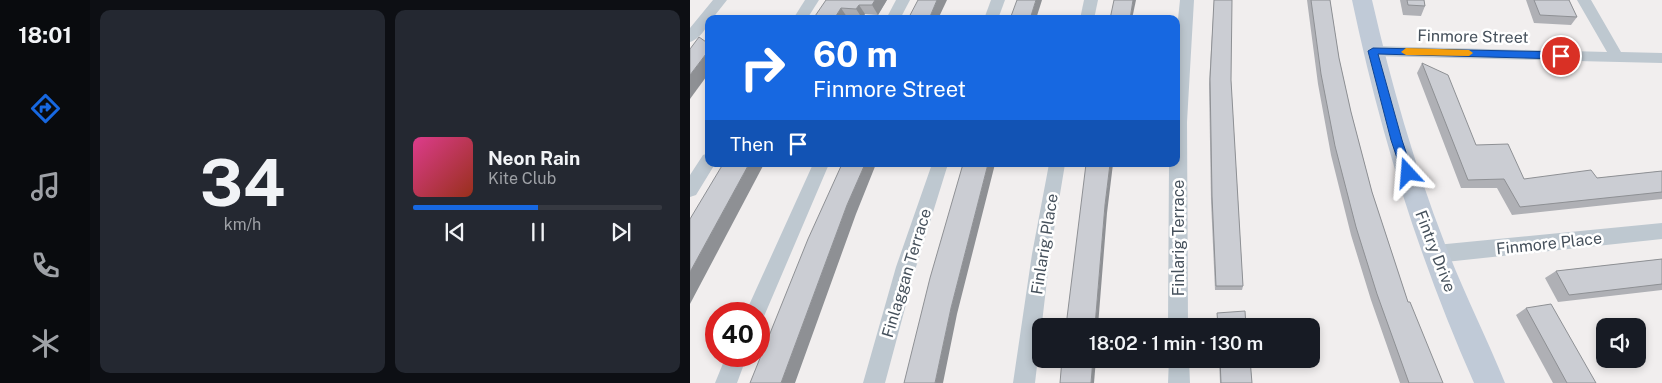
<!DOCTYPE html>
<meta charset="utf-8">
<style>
:root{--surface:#171b24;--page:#242831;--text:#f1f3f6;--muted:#9ea1a6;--line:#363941;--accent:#1768e1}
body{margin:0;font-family:"Public Sans",sans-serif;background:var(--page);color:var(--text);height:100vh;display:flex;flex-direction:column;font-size:19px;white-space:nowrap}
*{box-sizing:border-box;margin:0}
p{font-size:16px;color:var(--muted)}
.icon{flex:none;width:28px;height:28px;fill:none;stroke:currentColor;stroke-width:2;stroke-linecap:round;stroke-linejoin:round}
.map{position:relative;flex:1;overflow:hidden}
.panel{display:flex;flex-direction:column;gap:10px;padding:10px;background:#0d0f14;width:600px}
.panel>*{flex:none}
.top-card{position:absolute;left:15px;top:15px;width:475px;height:152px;border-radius:10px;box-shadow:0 2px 8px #0003;background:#1768e1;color:#fff;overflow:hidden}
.fabs{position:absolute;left:906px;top:318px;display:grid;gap:10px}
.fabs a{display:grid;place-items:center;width:50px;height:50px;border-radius:10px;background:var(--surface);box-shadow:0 2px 8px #0003;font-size:25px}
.speed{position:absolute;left:15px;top:302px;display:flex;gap:10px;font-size:25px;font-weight:700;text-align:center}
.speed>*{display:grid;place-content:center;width:65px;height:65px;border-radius:50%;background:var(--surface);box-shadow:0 2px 8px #0003;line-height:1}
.speed .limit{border:8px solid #d22;background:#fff;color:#111}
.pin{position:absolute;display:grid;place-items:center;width:42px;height:42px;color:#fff;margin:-21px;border:2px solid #fff;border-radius:50%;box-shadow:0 1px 5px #0007}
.me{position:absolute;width:55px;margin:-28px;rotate:341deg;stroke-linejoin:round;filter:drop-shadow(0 0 4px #0008)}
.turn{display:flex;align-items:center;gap:18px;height:105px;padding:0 25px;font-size:22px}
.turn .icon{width:65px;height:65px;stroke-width:2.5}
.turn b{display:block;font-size:35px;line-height:42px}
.then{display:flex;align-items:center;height:48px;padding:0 25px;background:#0003;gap:10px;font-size:19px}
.panel .card{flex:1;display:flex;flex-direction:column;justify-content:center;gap:8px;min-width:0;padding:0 18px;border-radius:10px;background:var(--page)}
.panel .dial{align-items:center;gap:0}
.dial b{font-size:65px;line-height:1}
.song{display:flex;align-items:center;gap:15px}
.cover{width:60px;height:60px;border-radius:8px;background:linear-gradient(135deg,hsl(330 70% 55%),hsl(10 70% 35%))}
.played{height:5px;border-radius:2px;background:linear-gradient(90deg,var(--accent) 50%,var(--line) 50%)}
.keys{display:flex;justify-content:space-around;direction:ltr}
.panel .tiles{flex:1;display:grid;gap:10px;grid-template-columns:repeat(2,1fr)}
.trip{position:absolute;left:342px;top:318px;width:288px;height:50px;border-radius:10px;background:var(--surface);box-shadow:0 2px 8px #0003;font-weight:600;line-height:50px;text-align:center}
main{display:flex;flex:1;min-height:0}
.tabs{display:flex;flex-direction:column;width:90px;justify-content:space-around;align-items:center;background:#090b0e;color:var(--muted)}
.tabs .icon{width:35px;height:35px}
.tabs .selected{color:var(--accent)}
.tabs b{font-size:22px;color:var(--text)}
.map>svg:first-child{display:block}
</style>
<main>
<nav class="tabs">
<b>18:01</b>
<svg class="icon selected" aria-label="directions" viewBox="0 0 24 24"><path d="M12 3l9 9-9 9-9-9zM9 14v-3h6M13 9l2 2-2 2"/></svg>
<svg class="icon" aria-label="music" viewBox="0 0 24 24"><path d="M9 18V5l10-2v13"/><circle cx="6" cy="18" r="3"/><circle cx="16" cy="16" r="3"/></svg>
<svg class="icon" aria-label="phone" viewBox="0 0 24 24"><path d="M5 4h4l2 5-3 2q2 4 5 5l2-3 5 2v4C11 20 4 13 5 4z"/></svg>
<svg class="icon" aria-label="climate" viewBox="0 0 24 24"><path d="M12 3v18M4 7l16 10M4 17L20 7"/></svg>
</nav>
<section class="panel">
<div class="tiles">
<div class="card dial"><b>34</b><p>km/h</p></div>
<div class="card">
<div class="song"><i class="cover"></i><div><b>Neon Rain</b><p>Kite Club</p></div></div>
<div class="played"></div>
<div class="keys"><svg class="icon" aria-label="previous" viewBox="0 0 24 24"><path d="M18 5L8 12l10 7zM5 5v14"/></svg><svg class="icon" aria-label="pause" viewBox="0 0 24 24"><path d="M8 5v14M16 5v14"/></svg><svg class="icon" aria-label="next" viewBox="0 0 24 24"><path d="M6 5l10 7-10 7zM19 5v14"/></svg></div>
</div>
</div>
</section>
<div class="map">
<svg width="972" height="383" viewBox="0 0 972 383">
<rect width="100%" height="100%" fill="#f1eeee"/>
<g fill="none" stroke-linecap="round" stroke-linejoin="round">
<g fill="#bec8d0" fill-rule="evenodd">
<path d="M23,0H37L22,19H19C19,27 8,40 0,42V28Z"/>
<polygon points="115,0 129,0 117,19 103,19"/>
<polygon points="206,0 220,0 210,19 196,19"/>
<polygon points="301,0 315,0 308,19 294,19"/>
<polygon points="394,0 408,0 404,19 390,19"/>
<polygon points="490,0 504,0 497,122 498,326 478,326 479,164 486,164 486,38"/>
<polygon points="887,0 901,0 931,52 972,53 972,63 683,56 678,55 676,51 678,47 683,46 917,52"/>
<polygon points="19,153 19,164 25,164 6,195 0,197 0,175 13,155"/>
<polygon points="123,164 139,164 72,321 69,322 69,314 55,314"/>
<polygon points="242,164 258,164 226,267 195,383 173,383 206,267"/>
<polygon points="359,164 375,164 360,254 345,383 323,383 342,254"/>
<polygon points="972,223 972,239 746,263 739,260 737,254 739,248 746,245"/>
<polygon points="36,356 57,356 47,383 25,383"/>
<polygon points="479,359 499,359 500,383 478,383"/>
</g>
<path fill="#c0cad7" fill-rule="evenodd" d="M662,0H682C701,83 724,164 755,244C773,291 796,336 815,383H784C729,259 690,133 662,0Z"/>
</g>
<g fill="#afb0b5">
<polygon points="136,0 197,0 188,15 175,14 172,18 157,17"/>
<polygon points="524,0 541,80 553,286 552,290 525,290 521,201 519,84"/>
<polygon points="617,0 640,0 649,58 661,112 682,192 718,302 753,383 710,383 681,300 661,235 641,155 628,84"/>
<polygon points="710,0 734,0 735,6 731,16 713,15"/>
<polygon points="836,0 879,0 887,17 881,25 844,23"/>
<polygon points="732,63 786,145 834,179 907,178 972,171 972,199 822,215 807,188 771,188 727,73"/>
<polygon points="972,259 972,290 868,302 855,278 866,271"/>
<polygon points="836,308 906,383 863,383 826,315"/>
<polygon points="529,359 560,359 562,383 530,383"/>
</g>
<g fill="#8e9094">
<polygon points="185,0 197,0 188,15 182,5"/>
<polygon points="247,0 257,0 248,19 239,19"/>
<polygon points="346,0 352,0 346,19 340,19"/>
<polygon points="443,0 446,0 442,19 440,19"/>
<polygon points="169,5 175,14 172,18 166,9"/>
<polygon points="151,8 157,17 156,19 144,19"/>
<polygon points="19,50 19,73 0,99 0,75"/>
<polygon points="59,164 74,164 0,304 0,272"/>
<polygon points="175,164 186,164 166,214 105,383 91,383 157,205"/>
<polygon points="298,164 305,164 267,314 253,383 245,383 261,308"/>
<polygon points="420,164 423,164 417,213 408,326 405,326 415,205"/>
<polygon points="403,359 406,359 404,383 401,383"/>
</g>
<g fill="#cbcdd3" stroke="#8e9094">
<polygon points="136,0 185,0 182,5 169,5 166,9 151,8 144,19 123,19"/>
<polygon points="228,0 247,0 239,19 218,19"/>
<polygon points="327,0 346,0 340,19 320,19"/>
<polygon points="424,0 443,0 440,19 420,19"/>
<polygon points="524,0 542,0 541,80 553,286 526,286 522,196 520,79"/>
<polygon points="621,0 640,0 649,58 661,112 682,192 718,302 720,302 753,383 719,383 687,294 666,227 645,146 631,74"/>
<polygon points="717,0 734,0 735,6 718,5"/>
<polygon points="844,0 879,0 887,17 850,15"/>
<polygon points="9,37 19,44 19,50 0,75 0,49"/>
<polygon points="732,63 758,75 786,145 818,144 834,179 901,170 907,178 972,171 972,192 830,207 814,179 778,180"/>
<polygon points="33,164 59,164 0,272 0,219"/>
<polygon points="152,164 175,164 157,205 91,383 60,383 118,239"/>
<polygon points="273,164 298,164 261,308 245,383 214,383 240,278"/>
<polygon points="396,164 420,164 415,205 405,326 376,326"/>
<polygon points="972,259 972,284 879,295 866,271"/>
<polygon points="861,304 906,383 877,383 836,308"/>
<polygon points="555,311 556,326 528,326 527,313"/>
<polygon points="372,359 403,359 401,383 370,383"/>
<polygon points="530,359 560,359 562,383 531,383"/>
</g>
<polygon fill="#1768e1" stroke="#0f4492" points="683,48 871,52 876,56 871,59 688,54 712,140 723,173 718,178 712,173 701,140 678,51"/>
<polygon fill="#f59e0b" points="716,48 779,50 783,53 779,56 716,55 711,52"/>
<g text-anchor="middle" stroke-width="5" stroke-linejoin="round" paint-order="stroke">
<g font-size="16" fill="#46515c" stroke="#fff">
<text transform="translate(783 36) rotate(1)" y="6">Finmore Street</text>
<text transform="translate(488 238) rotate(-90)" y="6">Finlarig Terrace</text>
<text transform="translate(859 243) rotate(-6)" y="6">Finmore Place</text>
<text transform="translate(354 244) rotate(-81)" y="6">Finlarig Place</text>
<text transform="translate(746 251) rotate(69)" y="6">Fintry Drive</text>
<text transform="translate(216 273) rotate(-73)" y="6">Finlaggan Terrace</text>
</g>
</g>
</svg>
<div class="fabs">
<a><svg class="icon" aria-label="sound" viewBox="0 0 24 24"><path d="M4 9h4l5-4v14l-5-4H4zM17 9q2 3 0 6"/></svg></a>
</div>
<div class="speed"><div class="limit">40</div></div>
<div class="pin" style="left:871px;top:56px;background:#d93025"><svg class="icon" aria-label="arrive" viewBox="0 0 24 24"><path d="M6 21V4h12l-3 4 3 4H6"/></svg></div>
<svg class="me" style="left:718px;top:173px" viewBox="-20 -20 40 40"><path d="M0-17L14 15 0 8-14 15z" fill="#1768e1" stroke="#fff" stroke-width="4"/></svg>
<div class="trip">18:02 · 1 min · 130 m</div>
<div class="top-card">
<div class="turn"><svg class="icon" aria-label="right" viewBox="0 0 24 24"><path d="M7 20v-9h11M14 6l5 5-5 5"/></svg><div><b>60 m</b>Finmore Street</div></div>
<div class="then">Then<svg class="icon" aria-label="arrive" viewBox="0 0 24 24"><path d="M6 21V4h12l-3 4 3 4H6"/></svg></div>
</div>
</div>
</main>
